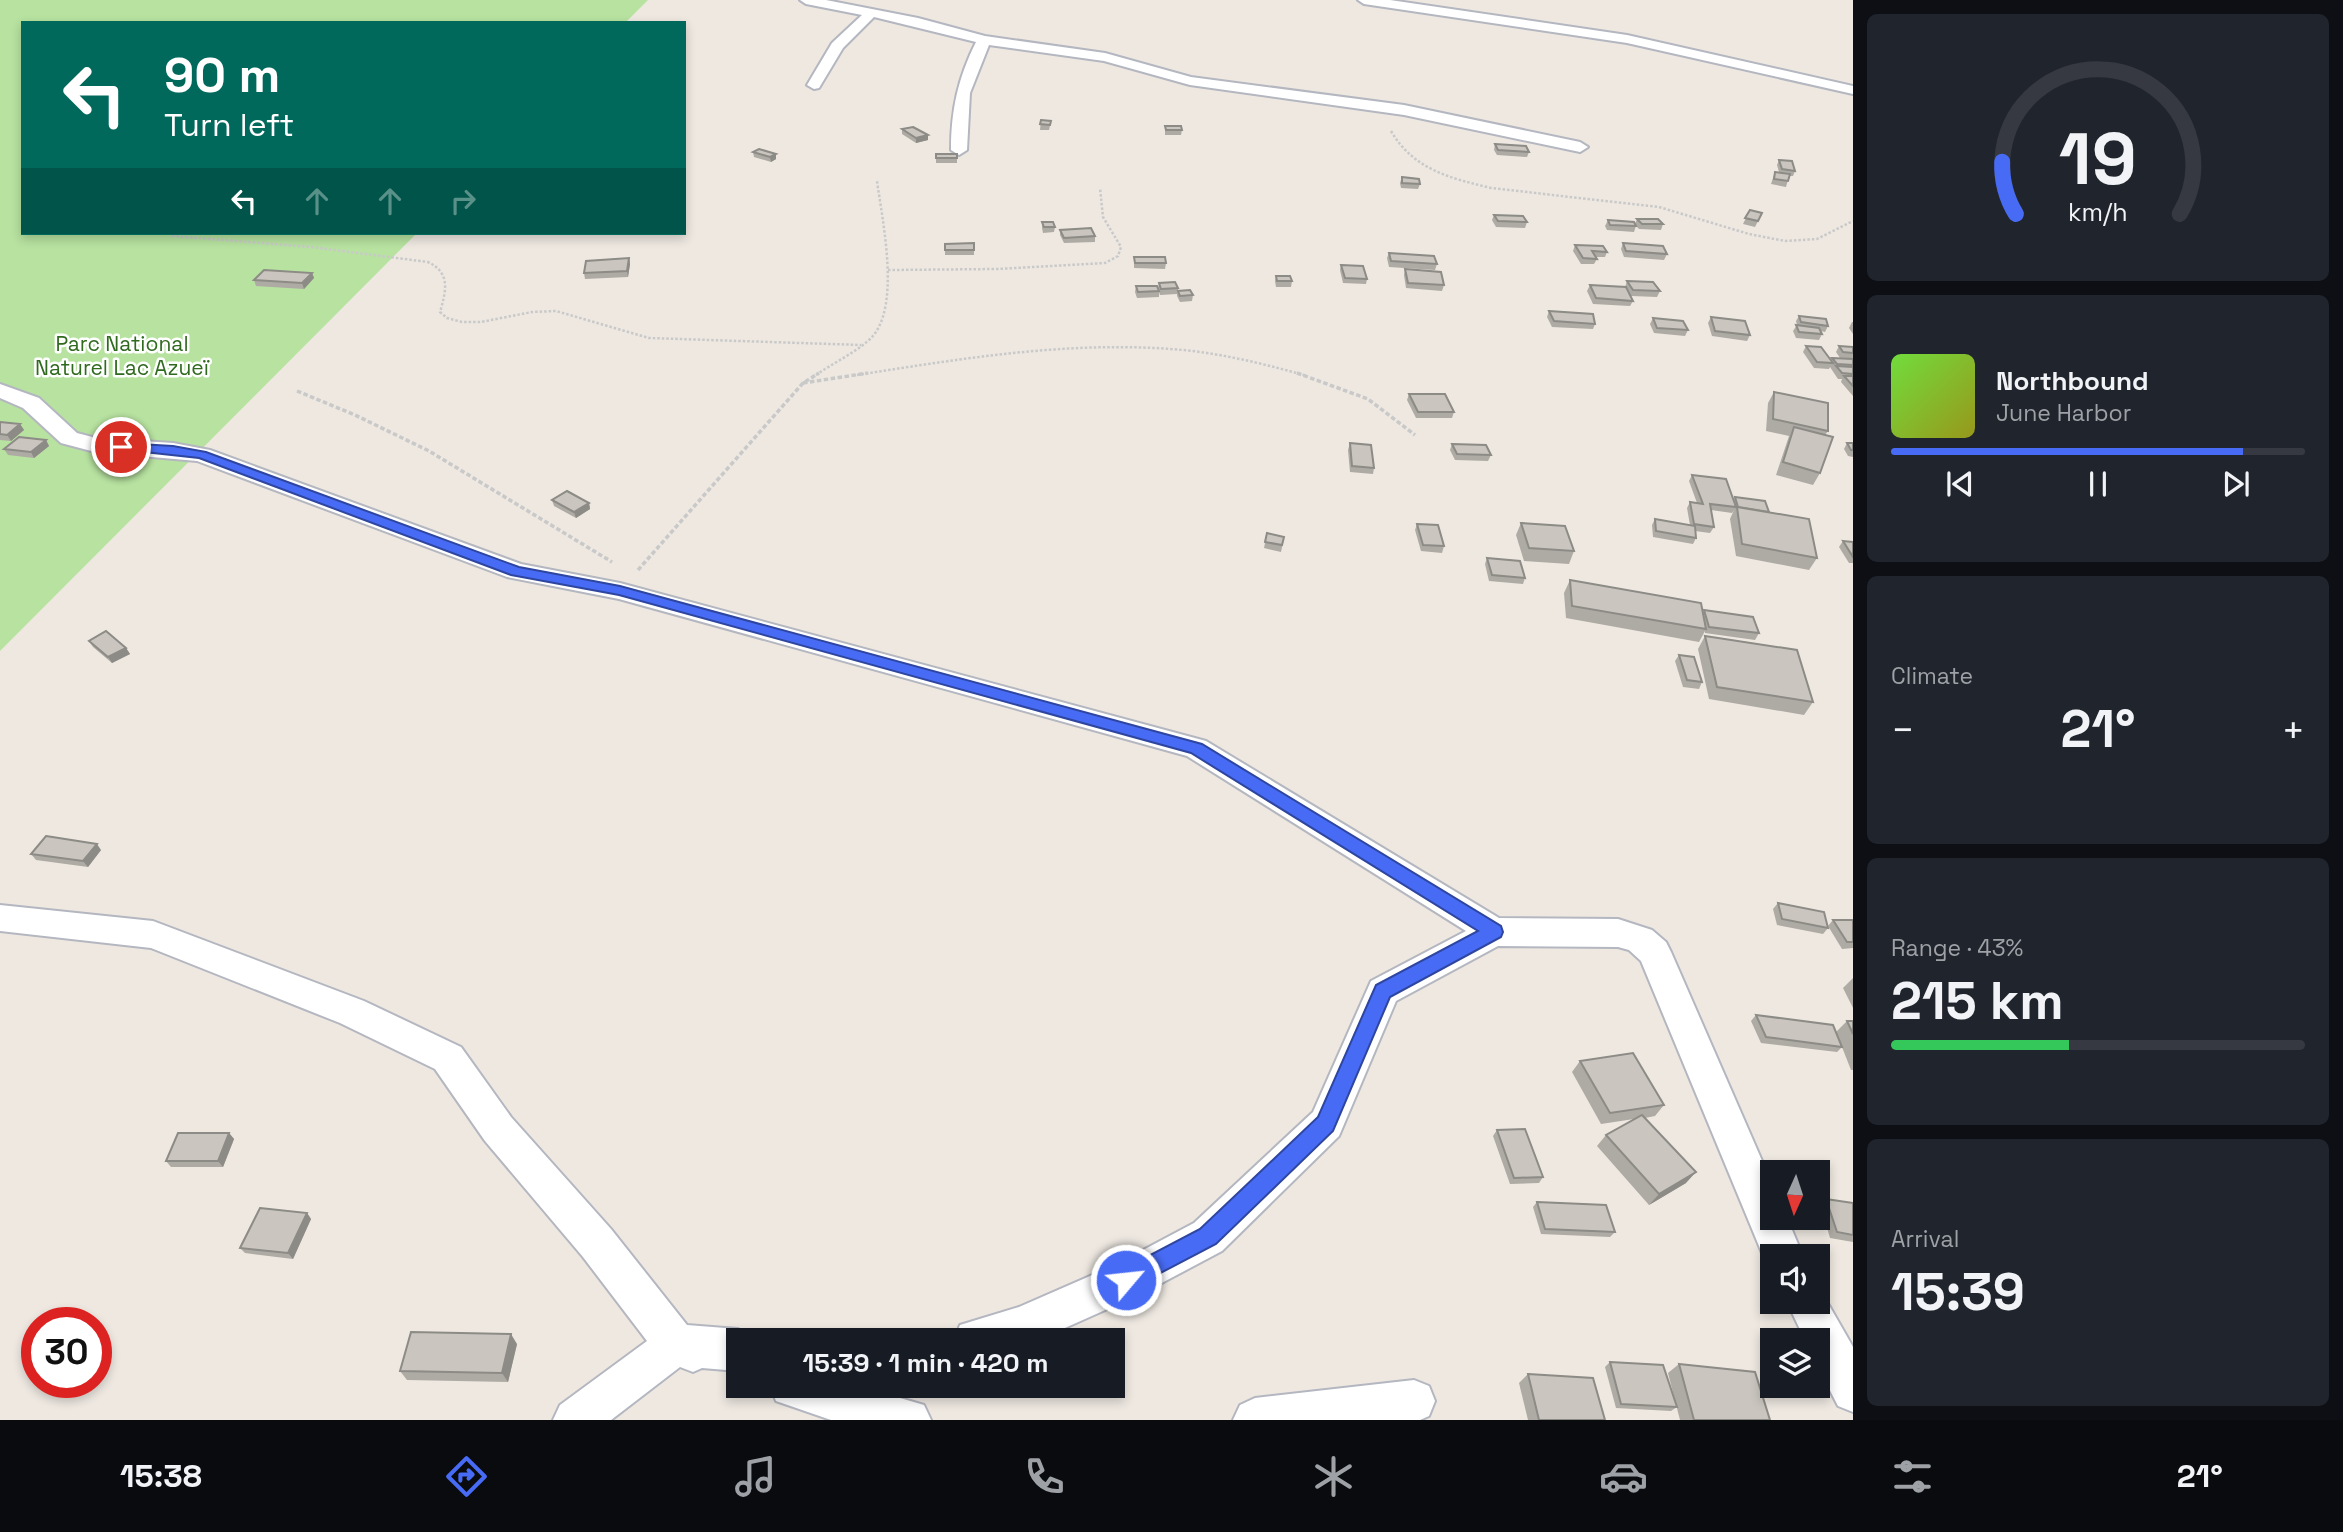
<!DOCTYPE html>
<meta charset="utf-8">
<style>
:root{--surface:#171b24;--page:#20242c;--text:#f1f3f6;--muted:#9ea1a6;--line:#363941;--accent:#476bf5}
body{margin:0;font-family:"Space Grotesk",sans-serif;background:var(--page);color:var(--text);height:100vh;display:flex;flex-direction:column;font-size:26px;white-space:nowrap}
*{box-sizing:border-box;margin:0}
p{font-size:23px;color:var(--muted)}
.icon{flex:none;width:38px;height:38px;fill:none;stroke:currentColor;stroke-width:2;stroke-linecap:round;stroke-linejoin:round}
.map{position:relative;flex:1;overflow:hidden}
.details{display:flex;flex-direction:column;gap:14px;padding:14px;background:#0d0f14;width:490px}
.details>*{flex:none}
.guide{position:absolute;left:21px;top:21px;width:665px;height:214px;border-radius:0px;box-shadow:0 4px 10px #0003;background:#00695c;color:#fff;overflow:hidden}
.needle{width:46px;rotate:183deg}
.controls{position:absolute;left:1760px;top:1160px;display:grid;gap:14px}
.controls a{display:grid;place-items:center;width:70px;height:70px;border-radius:0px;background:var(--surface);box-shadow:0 4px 10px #0003;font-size:35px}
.speed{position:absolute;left:21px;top:1307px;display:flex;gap:14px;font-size:35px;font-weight:700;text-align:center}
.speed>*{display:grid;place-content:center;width:91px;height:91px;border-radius:50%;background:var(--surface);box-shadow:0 4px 10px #0003;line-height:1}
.speed .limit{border:10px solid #d22;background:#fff;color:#111}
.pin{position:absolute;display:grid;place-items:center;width:60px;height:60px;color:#fff;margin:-30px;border:4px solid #fff;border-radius:50%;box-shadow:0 2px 7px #0007}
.me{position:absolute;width:77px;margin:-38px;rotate:62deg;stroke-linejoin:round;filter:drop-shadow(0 0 5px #0008)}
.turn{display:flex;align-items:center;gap:24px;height:147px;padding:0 28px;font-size:32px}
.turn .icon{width:91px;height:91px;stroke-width:2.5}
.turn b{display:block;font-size:49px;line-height:60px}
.lanes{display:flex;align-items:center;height:66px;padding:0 28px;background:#0003;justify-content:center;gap:35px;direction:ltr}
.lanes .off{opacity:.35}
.big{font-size:52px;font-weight:700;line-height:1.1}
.details .card{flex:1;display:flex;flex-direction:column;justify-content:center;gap:10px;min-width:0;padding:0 24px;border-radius:10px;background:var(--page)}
.details .dial{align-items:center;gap:0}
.dial svg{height:182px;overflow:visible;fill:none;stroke:var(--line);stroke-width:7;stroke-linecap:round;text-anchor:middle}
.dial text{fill:var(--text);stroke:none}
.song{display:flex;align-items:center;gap:21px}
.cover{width:84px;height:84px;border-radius:10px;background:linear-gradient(135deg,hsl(100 70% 55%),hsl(60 70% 35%))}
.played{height:7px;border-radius:4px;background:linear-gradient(90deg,var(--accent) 85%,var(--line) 85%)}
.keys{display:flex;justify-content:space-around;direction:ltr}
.heat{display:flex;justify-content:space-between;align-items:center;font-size:38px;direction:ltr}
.charge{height:10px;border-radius:5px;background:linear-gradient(90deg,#34c759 43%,var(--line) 0)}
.trip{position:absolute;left:726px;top:1328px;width:399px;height:70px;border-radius:0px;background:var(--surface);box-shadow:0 4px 10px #0003;font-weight:700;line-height:70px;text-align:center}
.menu{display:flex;height:112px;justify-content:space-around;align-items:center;background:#090b0e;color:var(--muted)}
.menu .icon{width:49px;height:49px}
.menu .on{color:var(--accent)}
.menu b{font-size:32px;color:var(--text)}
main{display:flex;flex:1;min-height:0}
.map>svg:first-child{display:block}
</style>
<main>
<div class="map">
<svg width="1853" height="1420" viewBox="0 0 1853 1420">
<rect width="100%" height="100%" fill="#eee8e1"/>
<polygon fill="#b7e2a0" points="0,0 648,0 625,23 23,23 23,233 417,233 0,651"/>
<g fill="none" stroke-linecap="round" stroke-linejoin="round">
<defs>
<g id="minor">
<path d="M800,0H826L918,18L985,36L1105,53L1191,77L1404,105L1580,142L1588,147L1580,152L1404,115L1190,85L1104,61L989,45L970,93L967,150L959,155L951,150C951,110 958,78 976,42L874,17L843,48L819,88L814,89L807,85L832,43L862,15L806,4Z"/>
<polygon points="1358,0 1390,0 1627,35 1853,86 1853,94 1627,43 1364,4"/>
<polygon points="0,384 39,398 77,433 96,438 173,443 210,450 521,564 620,583 1206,741 1499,918 1618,919 1652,930 1666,942 1671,952 1773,1186 1773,1218 1787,1218 1803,1256 1773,1256 1773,1272 1769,1270 1641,961 1629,950 1618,947 1498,946 1396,1001 1339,1136 1222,1251 1141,1294 1038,1340 954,1340 960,1325 1019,1307 1113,1266 1194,1223 1313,1112 1371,981 1466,931 1187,756 619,599 507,577 197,461 95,452 61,443 23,408 0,398"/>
<polygon points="0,905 153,921 364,1001 461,1047 511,1117 611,1229 687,1325 738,1329 753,1335 755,1340 738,1340 738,1371 702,1368 693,1372 680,1367 611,1420 553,1420 560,1405 647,1341 583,1257 485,1141 435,1069 340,1023 151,948 0,931"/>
<polygon points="1818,1286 1853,1347 1853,1412 1838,1406 1818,1367 1818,1340 1805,1340 1787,1302 1818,1302"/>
<polygon points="1414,1380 1429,1386 1435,1401 1429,1416 1420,1420 1233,1420 1240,1405 1255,1398"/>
<polygon points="770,1386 859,1386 924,1405 931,1420 831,1420 776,1401"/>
</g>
</defs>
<use href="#minor" stroke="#b4b7c0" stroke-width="4"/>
<g stroke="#c9c9c9" stroke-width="2.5" stroke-dasharray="2.5 2" stroke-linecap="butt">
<path d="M1391,131C1414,170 1450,178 1491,188L1659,207L1749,234L1785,241L1817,239L1853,221"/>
<path d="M172,236L311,247L428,262C451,273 446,291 440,312L447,318L462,322H481L532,312L556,311L649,338L861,345"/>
<polyline points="888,270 998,269 1105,263 1118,256 1121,247 1103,217 1100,188"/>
<path d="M816,375C833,363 855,353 870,339C902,309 882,219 877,181"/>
<path d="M857,375C965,358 1074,340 1183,350C1224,354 1264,364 1304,375"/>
</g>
<g stroke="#c9c9c9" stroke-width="3.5" stroke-dasharray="4.5 2.5" stroke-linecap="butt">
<polyline points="1297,373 1368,399 1415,435"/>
<polyline points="803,383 868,373"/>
<polyline points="297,391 355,415 429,451 612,562"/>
<polyline points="638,570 803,383 819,373"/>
</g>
<use href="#minor" fill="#fff" fill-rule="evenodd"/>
</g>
<g fill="#aeaaa4">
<polygon points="1041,120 1051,121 1049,130 1040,130"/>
<polygon points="1165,126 1182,130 1181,135 1165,135"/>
<polygon points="902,129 928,140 916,143 902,134"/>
<polygon points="1495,144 1529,152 1527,157 1497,155 1494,150"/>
<polygon points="753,152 776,154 776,159 771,162 754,157"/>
<rect x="936" y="154" width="21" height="9"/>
<polygon points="1779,160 1795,171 1793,176 1789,176 1786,187 1771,184 1775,172 1779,172 1777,165"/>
<polygon points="1402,177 1420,184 1418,189 1401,188 1400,183"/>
<polygon points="1750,210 1762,213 1755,227 1743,224"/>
<polygon points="1494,215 1527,222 1525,228 1496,227 1492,220"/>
<polygon points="1637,219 1663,224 1661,230 1639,229 1635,225 1636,226 1634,232 1607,230 1605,226 1608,220 1635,224"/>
<polygon points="1042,222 1055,227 1054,232 1043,233 1042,228"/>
<polygon points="1060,230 1095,236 1095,242 1064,243 1060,235"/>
<polygon points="1623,243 1667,254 1664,260 1624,257 1621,249"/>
<polygon points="945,244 974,250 974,255 945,255"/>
<polygon points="1575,245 1607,252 1605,257 1596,257 1597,259 1594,264 1581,264 1573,251"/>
<polygon points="1389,253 1437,264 1435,270 1389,267 1387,258"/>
<polygon points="1134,257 1166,263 1165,269 1134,268"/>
<polygon points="629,258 630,264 628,277 585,279 584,273"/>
<polygon points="1341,265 1367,279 1366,284 1343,283 1340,270"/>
<polygon points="1405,269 1444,285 1442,291 1406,288 1404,275"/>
<polygon points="312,273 314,278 304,289 256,286 254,280"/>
<polygon points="1276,276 1292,281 1291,287 1276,287 1275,281"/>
<polygon points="1627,281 1660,291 1657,297 1631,296 1633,301 1630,306 1593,304 1587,291 1590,285 1625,287"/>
<polygon points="1159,283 1178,288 1178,291 1193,295 1192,301 1180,302 1177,296 1177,294 1160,295 1159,292 1159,297 1137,298 1135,292 1136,286 1158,288"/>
<polygon points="1549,311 1595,324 1593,329 1552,327 1547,317"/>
<polygon points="1799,316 1828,326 1825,332 1821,331 1822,334 1819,340 1796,338 1793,331 1797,325 1796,321"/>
<polygon points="1711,317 1750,335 1747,341 1712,336 1708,323"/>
<polygon points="1653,318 1688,330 1685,336 1654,333 1650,324"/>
<polygon points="1852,322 1853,322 1853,334 1849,328"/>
<polygon points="1806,346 1830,360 1832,358 1853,359 1853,396 1841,382 1842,379 1838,379 1830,367 1829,369 1814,368 1803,352"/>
<polygon points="1839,346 1853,347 1853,359 1840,358 1836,352"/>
<polygon points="1774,392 1828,431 1825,435 1820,473 1813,485 1776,475 1789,436 1766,431 1768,403"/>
<polygon points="1409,394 1454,412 1452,418 1416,418 1407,400"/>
<polygon points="0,422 20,424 24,430 11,441 0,440"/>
<polygon points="46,440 49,446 34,458 8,455 4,449"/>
<polygon points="1350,443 1374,468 1373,474 1350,472 1348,450"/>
<polygon points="1847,443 1853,443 1853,457 1848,456 1844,449"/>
<polygon points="1452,444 1491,455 1488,461 1455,460 1450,450"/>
<polygon points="1692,475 1733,500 1735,497 1769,512 1817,558 1809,570 1736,556 1730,519 1734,510 1732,513 1711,510 1714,527 1710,533 1695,531 1696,538 1693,544 1653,537 1652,525 1655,519 1690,525 1687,508 1690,502 1697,503 1689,481"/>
<polygon points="552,500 589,503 590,509 576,518 554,506"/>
<polygon points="1521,523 1574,551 1569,564 1524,561 1516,535"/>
<polygon points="1417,524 1444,546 1442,553 1421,551 1415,530"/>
<polygon points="1267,533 1284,537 1281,552 1264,548"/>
<polygon points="1843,541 1853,542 1853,563 1849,563 1839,547"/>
<polygon points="1487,558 1525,578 1523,584 1489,581 1485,564"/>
<polygon points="1570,580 1703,612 1704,610 1759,633 1755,640 1705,633 1705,631 1699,642 1566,618 1564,593"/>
<polygon points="1705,636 1813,702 1804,715 1709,699 1698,649"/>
<polygon points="89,641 126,648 130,654 112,663 93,647"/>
<polygon points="1679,655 1702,682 1699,689 1683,687 1675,661"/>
<polygon points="101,850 88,867 36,860 31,854"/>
<polygon points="1778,903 1828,928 1823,934 1777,925 1773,909"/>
<polygon points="1833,920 1853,920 1853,948 1842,949 1828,926"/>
<polygon points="1853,978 1853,1008 1843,988"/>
<polygon points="1756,1015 1836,1032 1847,1021 1853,1021 1853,1070 1851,1070 1842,1047 1837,1052 1761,1043 1751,1021"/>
<polygon points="1580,1061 1664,1105 1655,1116 1645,1118 1686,1183 1649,1205 1597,1146 1606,1135 1634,1119 1601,1124 1572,1072"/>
<polygon points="1497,1130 1543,1177 1539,1183 1510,1184 1493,1136"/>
<polygon points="229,1133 234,1139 223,1167 171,1167 166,1161"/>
<polygon points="1826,1199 1853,1203 1853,1242 1830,1238 1820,1204"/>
<polygon points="1537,1202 1615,1232 1610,1237 1541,1234 1533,1207"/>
<polygon points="307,1213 311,1219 293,1259 245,1253 240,1248"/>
<polygon points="517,1344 508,1382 407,1380 400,1371"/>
<polygon points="1610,1362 1677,1407 1671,1411 1616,1408 1605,1367"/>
<polygon points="1679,1364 1770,1420 1680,1420 1668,1373"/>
<polygon points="1528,1374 1605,1420 1528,1420 1519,1383"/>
</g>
<g fill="#8d8b86">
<polygon points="928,135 928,140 916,143 916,138"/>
<polygon points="776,154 776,159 771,162 770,157"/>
<polygon points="629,258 630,264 628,277 627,271"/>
<polygon points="312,273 314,278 304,289 302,283"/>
<polygon points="20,424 24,430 11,441 7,435"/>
<polygon points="46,440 49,446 34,458 31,452"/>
<polygon points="589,503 590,509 576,518 574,512"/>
<polygon points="126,648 130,654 112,663 108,657"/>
<polygon points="97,844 101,850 88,867 83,861"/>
<polygon points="229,1133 234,1139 223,1167 218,1161"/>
<polygon points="1696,1172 1686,1183 1649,1205 1659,1194"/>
<polygon points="307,1213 311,1219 293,1259 288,1253"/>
<polygon points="511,1334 517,1344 508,1382 502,1373"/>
</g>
<g fill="#cac6bf" stroke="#8d8b86" stroke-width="2">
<polygon points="1041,120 1051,121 1050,125 1040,124"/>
<polygon points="1165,126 1181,126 1182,130 1166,130"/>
<polygon points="913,127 928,135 916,138 902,129"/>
<polygon points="1495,144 1526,146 1529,152 1498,150"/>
<polygon points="759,149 776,154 770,157 753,152"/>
<rect x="936" y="154" width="21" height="4"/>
<polygon points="1779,160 1792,161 1795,171 1782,169"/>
<polygon points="1775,172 1790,174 1788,181 1774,179"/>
<polygon points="1402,177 1419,179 1420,184 1402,183"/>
<polygon points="1750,210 1762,213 1758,221 1745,218"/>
<polygon points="1494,215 1523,216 1527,222 1498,221"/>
<polygon points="1637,219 1658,219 1663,224 1642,224"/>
<polygon points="1608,220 1634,222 1636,226 1610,225"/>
<polygon points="1042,222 1053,222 1055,227 1044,227"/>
<polygon points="1091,228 1095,236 1064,238 1060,230"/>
<polygon points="974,243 974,250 945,250 945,244"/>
<polygon points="1623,243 1663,246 1667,254 1626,251"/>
<polygon points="1575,245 1603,246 1607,252 1592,251 1597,259 1583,258"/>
<polygon points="1389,253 1434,256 1437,264 1391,261"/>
<polygon points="1134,257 1165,257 1166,263 1135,263"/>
<polygon points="629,258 627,271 584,273 586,261"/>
<polygon points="1341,265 1363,266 1367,279 1345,278"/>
<polygon points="1405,269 1441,272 1444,285 1408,283"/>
<polygon points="264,270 312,273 302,283 254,280"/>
<polygon points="1276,276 1290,276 1292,281 1277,281"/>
<polygon points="1627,281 1653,282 1660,291 1633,290"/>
<polygon points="1175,282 1178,288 1161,289 1159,283"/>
<polygon points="1590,285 1626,287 1633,301 1596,298"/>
<polygon points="1136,286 1157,286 1159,291 1138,292"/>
<polygon points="1190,290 1193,295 1180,296 1178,291"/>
<polygon points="1549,311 1593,314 1595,324 1554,321"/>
<polygon points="1799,316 1826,319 1828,326 1801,322"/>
<polygon points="1711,317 1745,321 1750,335 1715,331"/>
<polygon points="1653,318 1683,321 1688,330 1657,328"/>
<polygon points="1796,325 1819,328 1822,334 1799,332"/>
<polygon points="1806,346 1821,347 1833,363 1817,362"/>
<polygon points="1839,346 1853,347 1853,353 1843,352"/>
<polygon points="1832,358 1853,359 1853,365 1837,364"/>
<polygon points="1836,366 1853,367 1853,374 1842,373"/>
<polygon points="1844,376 1853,376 1853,386"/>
<polygon points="1774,392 1828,403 1828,431 1773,419"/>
<polygon points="1409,394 1445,394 1454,412 1418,412"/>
<polygon points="0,422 20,424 7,435 0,434"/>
<polygon points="1794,427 1833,437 1820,473 1783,462"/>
<polygon points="19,437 46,440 31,452 4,449"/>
<polygon points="1350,443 1371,445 1374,468 1352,466"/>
<polygon points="1847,443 1853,443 1853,450 1851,450"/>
<polygon points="1452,444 1486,445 1491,455 1457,454"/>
<polygon points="1692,475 1726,479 1736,507 1710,504 1714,527 1694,524 1690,502 1703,504"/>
<polygon points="567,491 589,503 574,512 552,500"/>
<polygon points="1735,497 1765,501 1769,512 1738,507"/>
<polygon points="1737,507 1809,519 1817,558 1742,544"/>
<polygon points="1655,519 1695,526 1696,538 1656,531"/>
<polygon points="1521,523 1565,526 1574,551 1529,548"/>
<polygon points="1417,524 1438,525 1444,546 1423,545"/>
<polygon points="1267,533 1284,537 1282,545 1265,542"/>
<polygon points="1843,541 1853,542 1853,557"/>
<polygon points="1487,558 1520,561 1525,578 1492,575"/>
<polygon points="1570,580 1701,603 1706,629 1572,606"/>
<polygon points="1704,610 1753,617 1759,633 1709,627"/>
<polygon points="106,631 126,648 108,657 89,641"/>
<polygon points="1705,636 1797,650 1813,702 1717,687"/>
<polygon points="1679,655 1694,657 1702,682 1687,680"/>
<polygon points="46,836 97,844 83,861 31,854"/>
<polygon points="1778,903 1824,912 1828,928 1782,919"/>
<polygon points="1833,920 1853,920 1853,942 1847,942"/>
<polygon points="1756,1015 1833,1025 1842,1047 1766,1037"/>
<polygon points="1847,1021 1853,1021 1853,1034"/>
<polygon points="1633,1053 1664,1105 1610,1113 1580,1061"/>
<polygon points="1642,1115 1696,1172 1659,1194 1606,1135"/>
<polygon points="1525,1129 1543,1177 1514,1178 1497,1130"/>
<polygon points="178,1133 229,1133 218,1161 166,1161"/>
<polygon points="1826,1199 1853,1203 1853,1235 1837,1232"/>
<polygon points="1537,1202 1606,1205 1615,1232 1545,1229"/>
<polygon points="260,1208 307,1213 288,1253 240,1248"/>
<polygon points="411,1332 511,1334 502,1373 400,1371"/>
<polygon points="1610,1362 1663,1365 1677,1407 1621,1404"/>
<polygon points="1679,1364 1755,1372 1770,1420 1694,1420"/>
<polygon points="1528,1374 1593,1378 1605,1420 1539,1420"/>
</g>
<polygon fill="#476bf5" stroke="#2e469f" stroke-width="2" points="121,443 173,446 206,452 519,567 620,586 1202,744 1501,926 1503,932 1501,937 1390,997 1333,1131 1216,1244 1126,1291 1118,1288 1115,1280 1118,1272 1200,1229 1318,1117 1376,985 1478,931 1191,753 619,595 511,575 199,458 117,449 117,444"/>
<g text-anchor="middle" stroke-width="5" stroke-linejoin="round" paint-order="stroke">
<g font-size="21" fill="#2f6a1e" stroke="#fff">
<text x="122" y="351">Parc National<tspan x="122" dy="24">Naturel Lac Azueï</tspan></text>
</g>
</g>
</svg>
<div class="controls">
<a><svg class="needle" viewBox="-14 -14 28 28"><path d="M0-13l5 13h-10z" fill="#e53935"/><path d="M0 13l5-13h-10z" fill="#9ea1a6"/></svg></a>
<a><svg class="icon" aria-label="sound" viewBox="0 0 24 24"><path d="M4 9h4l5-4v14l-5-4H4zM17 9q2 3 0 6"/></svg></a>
<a><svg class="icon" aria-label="layers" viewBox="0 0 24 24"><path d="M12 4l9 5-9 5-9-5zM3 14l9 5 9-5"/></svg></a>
</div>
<div class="speed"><div class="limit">30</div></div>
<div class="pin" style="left:121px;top:447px;background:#d93025"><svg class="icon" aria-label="arrive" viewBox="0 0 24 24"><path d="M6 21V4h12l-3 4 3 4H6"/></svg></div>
<svg class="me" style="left:1126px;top:1280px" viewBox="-20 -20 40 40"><circle r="17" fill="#476bf5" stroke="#fff" stroke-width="3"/><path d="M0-11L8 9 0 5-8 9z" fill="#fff"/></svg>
<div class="trip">15:39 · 1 min · 420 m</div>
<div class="guide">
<div class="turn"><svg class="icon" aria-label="left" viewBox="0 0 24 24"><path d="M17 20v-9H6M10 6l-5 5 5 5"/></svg><div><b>90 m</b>Turn left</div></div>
<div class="lanes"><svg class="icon" aria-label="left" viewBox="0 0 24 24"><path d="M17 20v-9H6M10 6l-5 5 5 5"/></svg><svg class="icon off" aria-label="ahead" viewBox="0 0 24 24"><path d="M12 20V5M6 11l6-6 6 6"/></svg><svg class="icon off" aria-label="ahead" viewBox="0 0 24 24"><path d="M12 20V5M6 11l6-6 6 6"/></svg><svg class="icon off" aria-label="right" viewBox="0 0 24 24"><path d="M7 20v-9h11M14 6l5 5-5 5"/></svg></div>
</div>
</div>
<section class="details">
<div class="card dial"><svg viewBox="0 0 100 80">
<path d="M14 69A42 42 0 1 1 86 69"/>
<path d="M14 69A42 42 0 0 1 8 46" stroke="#476bf5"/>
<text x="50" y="56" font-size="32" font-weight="700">19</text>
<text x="50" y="72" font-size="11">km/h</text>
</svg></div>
<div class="card">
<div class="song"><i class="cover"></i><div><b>Northbound</b><p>June Harbor</p></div></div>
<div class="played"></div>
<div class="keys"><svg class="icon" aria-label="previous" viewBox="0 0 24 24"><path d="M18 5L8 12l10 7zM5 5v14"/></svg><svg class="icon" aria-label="pause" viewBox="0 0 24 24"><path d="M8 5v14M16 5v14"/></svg><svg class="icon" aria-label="next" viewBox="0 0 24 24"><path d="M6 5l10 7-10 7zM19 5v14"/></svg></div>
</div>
<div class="card"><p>Climate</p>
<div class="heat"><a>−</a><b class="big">21°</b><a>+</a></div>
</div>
<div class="card"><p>Range · 43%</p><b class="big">215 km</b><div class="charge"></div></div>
<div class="card"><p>Arrival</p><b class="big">15:39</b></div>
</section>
</main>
<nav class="menu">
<b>15:38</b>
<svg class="icon on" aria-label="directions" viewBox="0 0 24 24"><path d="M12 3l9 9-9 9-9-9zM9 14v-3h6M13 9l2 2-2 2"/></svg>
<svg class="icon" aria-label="music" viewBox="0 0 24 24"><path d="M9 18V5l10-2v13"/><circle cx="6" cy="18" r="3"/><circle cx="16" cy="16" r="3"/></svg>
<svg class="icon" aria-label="phone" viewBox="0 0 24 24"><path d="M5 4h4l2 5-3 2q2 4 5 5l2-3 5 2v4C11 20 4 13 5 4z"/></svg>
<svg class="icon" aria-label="climate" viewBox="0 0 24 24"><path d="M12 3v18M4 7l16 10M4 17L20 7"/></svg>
<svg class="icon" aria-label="car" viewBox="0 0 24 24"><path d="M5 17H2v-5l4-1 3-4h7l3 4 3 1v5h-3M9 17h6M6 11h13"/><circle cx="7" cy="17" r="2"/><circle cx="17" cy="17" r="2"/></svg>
<svg class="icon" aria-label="filters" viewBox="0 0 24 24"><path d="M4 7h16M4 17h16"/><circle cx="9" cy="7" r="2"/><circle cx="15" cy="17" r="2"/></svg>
<b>21°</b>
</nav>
